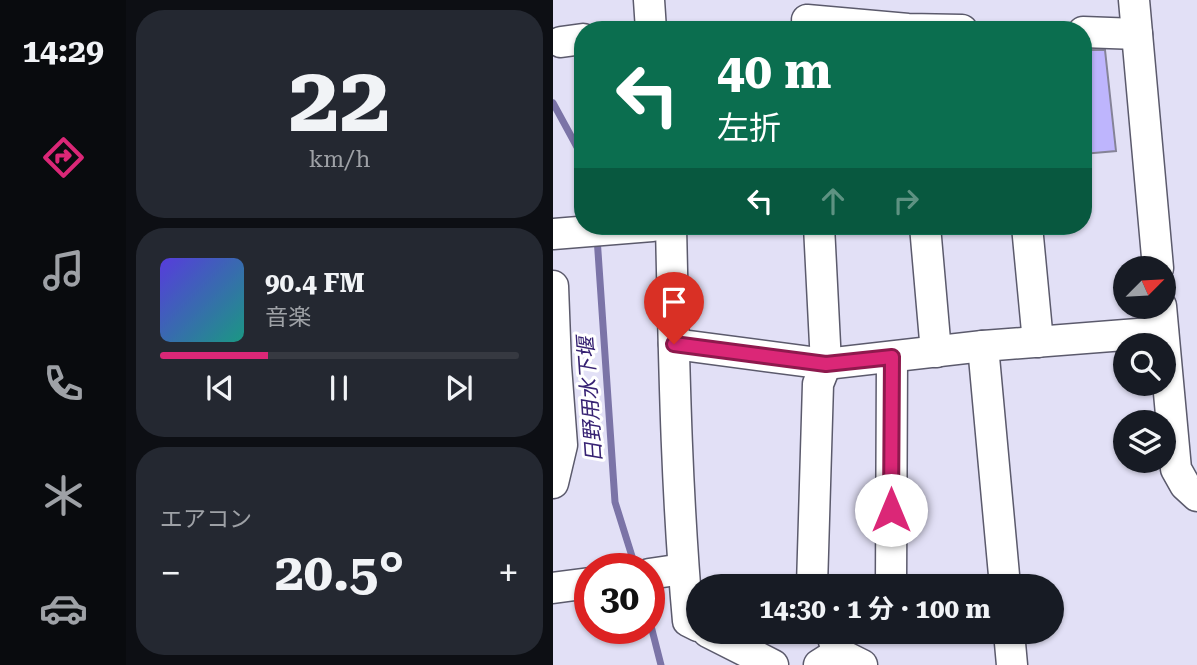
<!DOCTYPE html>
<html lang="ja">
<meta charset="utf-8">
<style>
:root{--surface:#171b24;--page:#242831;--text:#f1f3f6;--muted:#9ea1a6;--line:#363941;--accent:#db2777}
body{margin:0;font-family:"Roboto Serif","Noto Sans JP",serif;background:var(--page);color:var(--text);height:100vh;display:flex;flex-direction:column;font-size:26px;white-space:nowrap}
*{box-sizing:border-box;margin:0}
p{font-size:23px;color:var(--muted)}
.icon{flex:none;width:38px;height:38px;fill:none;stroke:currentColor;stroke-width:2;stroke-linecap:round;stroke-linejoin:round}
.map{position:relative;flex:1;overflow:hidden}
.panel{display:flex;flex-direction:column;gap:10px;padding:10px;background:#0d0f14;width:427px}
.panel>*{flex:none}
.hud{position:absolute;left:21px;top:21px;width:518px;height:214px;border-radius:28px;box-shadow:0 2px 5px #0004;background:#0b6e4f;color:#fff;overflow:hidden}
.needle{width:46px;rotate:66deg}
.buttons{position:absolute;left:560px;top:256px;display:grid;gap:14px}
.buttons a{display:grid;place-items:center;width:63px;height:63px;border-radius:50%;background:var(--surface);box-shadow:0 2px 5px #0004;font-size:35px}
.speed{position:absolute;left:21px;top:553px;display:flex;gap:14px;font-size:35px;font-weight:700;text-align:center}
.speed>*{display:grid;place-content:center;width:91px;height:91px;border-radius:50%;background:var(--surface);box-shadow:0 2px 5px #0004;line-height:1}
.speed .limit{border:10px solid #d22;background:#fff;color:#111}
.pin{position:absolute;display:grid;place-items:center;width:60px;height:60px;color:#fff;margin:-72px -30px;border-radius:50% 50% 50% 0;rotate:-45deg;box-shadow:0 0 7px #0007}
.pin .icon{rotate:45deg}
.me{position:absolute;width:77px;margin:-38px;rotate:0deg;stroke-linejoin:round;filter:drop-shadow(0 0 5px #0008)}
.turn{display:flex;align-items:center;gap:24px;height:147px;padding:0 28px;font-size:32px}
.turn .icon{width:91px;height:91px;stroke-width:2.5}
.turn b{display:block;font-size:49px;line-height:60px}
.lanes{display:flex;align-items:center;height:66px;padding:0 28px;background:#0003;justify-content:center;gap:35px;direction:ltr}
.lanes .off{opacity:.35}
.big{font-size:52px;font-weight:700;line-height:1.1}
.panel .tile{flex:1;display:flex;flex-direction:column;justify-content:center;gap:10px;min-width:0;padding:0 24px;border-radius:28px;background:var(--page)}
.panel .dial{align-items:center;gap:0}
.dial b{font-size:91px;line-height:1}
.song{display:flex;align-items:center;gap:21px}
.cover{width:84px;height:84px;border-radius:10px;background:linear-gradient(135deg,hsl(250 70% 55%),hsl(170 70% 35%))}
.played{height:7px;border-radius:4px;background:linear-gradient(90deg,var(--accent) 30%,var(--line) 30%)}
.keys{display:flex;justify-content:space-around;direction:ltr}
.heat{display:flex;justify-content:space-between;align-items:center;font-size:38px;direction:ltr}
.trip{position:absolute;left:133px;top:574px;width:378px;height:70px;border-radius:35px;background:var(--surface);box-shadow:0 2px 5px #0004;font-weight:700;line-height:70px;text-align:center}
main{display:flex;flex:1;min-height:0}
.tabs{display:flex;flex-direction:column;width:126px;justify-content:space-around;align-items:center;background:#090b0e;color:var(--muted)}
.tabs .icon{width:49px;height:49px}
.tabs .on{color:var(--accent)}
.tabs b{font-size:32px;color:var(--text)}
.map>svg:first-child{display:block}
</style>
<main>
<nav class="tabs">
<b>14:29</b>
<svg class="icon on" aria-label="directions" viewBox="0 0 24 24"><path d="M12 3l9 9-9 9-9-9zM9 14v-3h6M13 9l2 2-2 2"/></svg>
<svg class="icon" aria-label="music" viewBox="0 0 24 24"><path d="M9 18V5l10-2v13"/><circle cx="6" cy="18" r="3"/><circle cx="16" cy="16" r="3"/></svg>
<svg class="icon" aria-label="phone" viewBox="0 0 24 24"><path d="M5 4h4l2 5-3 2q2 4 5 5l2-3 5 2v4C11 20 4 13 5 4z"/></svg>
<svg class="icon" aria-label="climate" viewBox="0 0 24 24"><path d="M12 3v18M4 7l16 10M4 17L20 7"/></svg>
<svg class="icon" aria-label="car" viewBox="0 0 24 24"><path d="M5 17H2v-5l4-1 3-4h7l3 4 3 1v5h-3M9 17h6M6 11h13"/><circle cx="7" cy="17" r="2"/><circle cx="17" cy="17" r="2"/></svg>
</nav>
<section class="panel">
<div class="tile dial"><b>22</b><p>km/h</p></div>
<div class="tile">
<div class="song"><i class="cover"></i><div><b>90.4 FM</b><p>音楽</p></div></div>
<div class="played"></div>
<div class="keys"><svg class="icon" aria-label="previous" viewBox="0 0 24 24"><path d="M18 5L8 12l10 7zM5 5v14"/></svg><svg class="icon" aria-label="pause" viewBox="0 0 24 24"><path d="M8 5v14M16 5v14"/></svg><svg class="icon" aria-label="next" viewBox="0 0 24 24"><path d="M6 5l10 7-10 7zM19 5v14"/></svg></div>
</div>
<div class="tile"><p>エアコン</p>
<div class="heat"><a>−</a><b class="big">20.5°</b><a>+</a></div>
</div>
</section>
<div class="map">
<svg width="644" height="665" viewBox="0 0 644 665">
<rect width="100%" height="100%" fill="#e2e0f6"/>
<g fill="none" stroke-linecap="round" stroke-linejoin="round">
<g stroke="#7b74a7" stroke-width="7">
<polyline points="0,103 30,158"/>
<polyline points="44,237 62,502 83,569"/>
<polyline points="96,618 108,665"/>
</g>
</g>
<polygon fill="#beb5fd" stroke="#858397" stroke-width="2" points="530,50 552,50 563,151 530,154"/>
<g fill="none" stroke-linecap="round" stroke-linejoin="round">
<defs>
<g id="minor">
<polyline points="96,0 98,30"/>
<polyline points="581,0 605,268"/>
<polyline points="255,30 254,20 355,29 409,30"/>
<polyline points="530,32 584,34"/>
<polyline points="8,42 30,39"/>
<path d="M118,226C121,358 123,489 135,621L145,626"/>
<polyline points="372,226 383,352"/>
<polyline points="474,226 485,342"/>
<polyline points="0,234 99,226"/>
<polyline points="0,286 3,366 9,445 0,483"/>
<polyline points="608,306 623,469 632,485 644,496"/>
<polyline points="121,344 273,364 430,346 610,332"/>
<polyline points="430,346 452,586"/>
<polyline points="96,574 130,569"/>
<polyline points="259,586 265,384 273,364 266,226"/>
<polyline points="338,586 339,357"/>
<polyline points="0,588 37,583"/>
<polyline points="155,632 220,665"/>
<polyline points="456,632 459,665"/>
<polyline points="285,653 309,665"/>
<polyline points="266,665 285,653 278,632"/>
</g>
</defs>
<use href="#minor" stroke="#5b5a6c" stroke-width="33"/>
<use href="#minor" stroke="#fff" stroke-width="30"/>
</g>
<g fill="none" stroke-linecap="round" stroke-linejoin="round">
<defs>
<polyline id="route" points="121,344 273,364 339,357 338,510"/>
</defs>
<use href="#route" stroke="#8e194d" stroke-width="18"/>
<use href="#route" stroke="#db2777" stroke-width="12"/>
</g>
<g text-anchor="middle" stroke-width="6" stroke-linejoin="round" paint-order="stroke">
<g font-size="21" font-style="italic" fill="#372273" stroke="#fff">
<text transform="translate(37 400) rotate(-94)" y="7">日野用水下堰</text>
</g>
</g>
</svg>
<div class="buttons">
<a><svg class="needle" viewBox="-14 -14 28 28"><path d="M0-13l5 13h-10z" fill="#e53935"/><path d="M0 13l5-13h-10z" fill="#9ea1a6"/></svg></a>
<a><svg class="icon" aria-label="search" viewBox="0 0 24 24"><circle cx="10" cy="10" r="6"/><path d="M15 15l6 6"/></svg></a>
<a><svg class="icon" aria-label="layers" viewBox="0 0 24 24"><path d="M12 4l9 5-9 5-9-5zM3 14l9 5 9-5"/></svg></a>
</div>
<div class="speed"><div class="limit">30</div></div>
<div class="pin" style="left:121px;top:344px;background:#d93025"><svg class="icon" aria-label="arrive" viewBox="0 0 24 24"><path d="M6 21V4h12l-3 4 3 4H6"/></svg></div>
<svg class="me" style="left:338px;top:510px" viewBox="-20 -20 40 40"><circle r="19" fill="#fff"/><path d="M0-13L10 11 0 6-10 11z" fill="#db2777"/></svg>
<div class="trip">14:30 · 1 分 · 100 m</div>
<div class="hud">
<div class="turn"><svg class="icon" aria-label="left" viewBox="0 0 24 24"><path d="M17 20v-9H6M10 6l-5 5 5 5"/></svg><div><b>40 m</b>左折</div></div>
<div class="lanes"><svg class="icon" aria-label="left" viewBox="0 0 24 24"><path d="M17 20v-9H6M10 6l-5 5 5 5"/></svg><svg class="icon off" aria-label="ahead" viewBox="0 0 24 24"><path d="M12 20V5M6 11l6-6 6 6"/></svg><svg class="icon off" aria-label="right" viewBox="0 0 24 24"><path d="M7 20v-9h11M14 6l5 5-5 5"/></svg></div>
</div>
</div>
</main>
